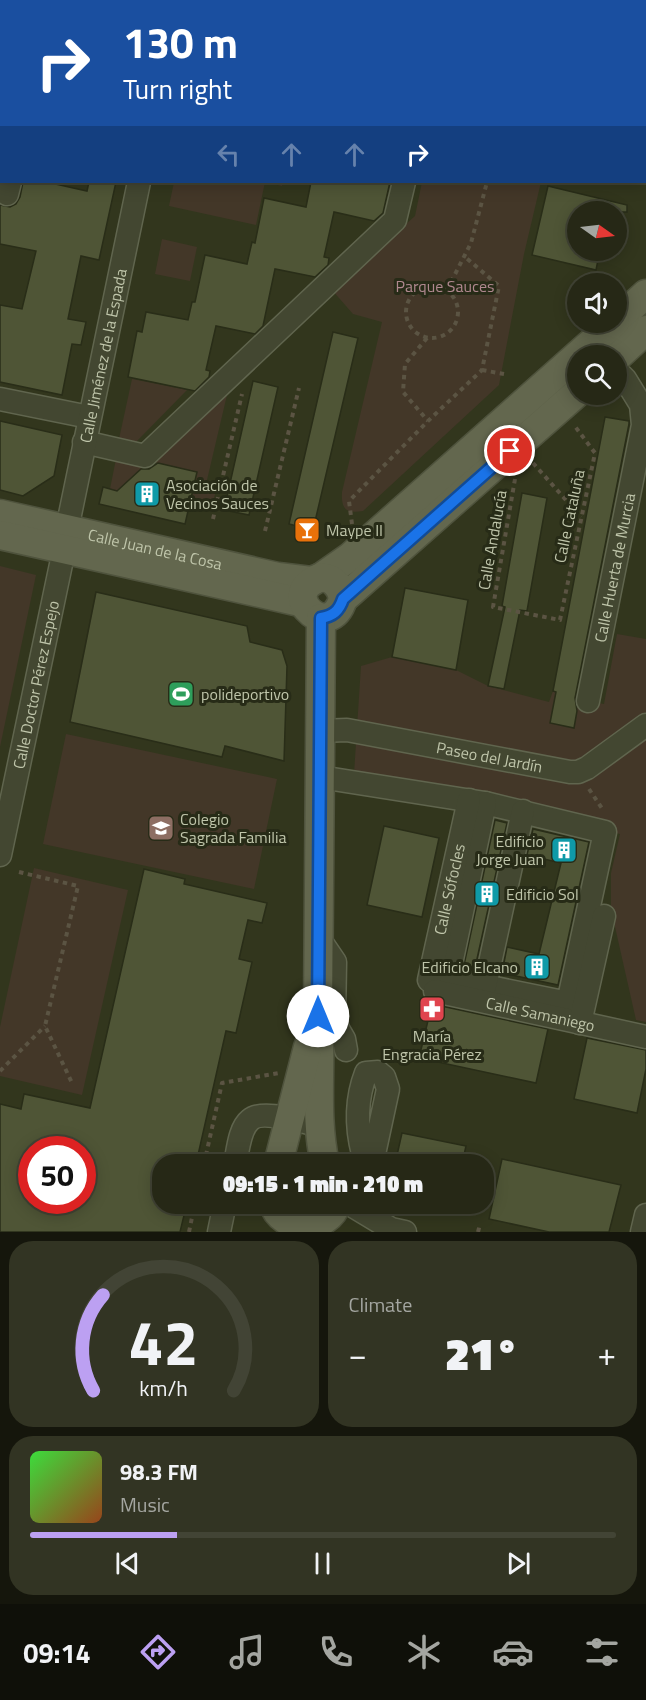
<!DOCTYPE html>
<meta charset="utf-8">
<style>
:root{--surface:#262816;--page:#323423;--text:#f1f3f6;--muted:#a4a6a1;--line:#424435;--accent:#bca0f2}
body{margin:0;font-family:"Titillium Web",sans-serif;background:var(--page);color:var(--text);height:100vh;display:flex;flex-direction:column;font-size:22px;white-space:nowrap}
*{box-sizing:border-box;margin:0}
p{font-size:20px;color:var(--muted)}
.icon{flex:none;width:33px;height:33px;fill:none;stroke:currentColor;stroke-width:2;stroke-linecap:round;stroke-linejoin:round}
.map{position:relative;height:1232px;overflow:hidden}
.drawer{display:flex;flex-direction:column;gap:9px;padding:9px;background:#15160c;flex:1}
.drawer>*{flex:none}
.hud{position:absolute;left:0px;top:0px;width:646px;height:183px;box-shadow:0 3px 15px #0003,0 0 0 2px var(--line);background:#1a4fa0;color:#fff;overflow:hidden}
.needle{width:39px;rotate:104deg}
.buttons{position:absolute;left:567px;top:201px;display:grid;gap:12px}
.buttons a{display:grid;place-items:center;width:60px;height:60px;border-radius:50%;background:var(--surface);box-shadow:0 3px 15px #0003,0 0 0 2px var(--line);font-size:30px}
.speed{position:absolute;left:18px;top:1136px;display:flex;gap:12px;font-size:30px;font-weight:700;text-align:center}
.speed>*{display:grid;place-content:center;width:78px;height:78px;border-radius:50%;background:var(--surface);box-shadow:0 3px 15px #0003,0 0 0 2px var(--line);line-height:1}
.speed .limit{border:9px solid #d22;background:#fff;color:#111}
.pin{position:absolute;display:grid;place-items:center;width:51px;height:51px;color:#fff;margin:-26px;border:3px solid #fff;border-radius:50%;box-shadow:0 2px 6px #0007}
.me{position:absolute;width:66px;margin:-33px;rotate:0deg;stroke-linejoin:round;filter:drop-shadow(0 0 4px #0008)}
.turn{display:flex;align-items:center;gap:21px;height:126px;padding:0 24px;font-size:27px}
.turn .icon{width:78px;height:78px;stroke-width:2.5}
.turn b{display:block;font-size:42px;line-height:51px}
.lanes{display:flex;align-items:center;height:57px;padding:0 24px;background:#0003;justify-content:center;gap:30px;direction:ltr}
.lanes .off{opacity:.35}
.big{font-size:45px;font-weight:800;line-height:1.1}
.drawer .tile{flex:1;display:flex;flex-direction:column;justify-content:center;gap:9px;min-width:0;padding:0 21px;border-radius:24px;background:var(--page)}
.drawer .dial{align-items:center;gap:0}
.dial svg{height:156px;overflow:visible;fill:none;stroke:var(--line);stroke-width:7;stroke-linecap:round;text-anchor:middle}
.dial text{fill:var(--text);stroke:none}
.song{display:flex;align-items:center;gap:18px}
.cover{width:72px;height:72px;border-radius:9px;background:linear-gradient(135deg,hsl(120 70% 55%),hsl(20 70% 35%))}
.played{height:6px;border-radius:3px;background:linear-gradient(90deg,var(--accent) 25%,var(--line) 25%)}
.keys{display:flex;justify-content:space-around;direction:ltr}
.heat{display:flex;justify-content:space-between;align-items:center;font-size:33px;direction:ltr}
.drawer .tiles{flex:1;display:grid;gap:9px;grid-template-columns:1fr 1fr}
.tile:last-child{grid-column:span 2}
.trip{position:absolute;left:152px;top:1154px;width:342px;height:60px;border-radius:24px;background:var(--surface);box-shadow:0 3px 15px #0003,0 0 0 2px var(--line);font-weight:800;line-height:60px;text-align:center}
.menu{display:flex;height:96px;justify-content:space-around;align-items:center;background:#0f1009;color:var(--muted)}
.menu .icon{width:42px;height:42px}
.menu .current{color:var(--accent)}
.menu b{font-size:27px;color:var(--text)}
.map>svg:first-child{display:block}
</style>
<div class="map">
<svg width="646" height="1232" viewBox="0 0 646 1232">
<rect width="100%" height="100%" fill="#32361d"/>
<g fill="#433728">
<polygon points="174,182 283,182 282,186 265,182 256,225 169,206"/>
<path d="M422,182H541L524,254L499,385L363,511C346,514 341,509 342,492L382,322L353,314L332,290L415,216Z"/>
<polygon points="162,239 197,247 190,281 155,274"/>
<polygon points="132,379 187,390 136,442 119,439"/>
<polygon points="227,395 207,480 218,483 213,502 192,497 197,472 149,461 118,491 110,489 117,454 149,460"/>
<polygon points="0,566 36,575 0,747"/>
<polygon points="617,634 646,639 646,1022 636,1020 611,909 611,873 620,834 354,774 361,666 392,657 456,670 488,686 549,702 553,691 579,696 588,701 604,704"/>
<polygon points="66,734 277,779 254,889 43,844"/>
<polygon points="34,868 128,890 82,1095 0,1076 0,1027"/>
</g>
<g fill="#4f5536" stroke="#292d18" stroke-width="1.5" fill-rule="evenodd">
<polygon points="23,182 55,182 55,184 87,191 89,182 116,182 99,260 81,256 68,319 86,322 81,345 72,344 62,395 0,382 0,305 22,309 36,251 0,244 0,205 10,207 16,204 20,197"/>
<polygon points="311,182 390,182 383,213 374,221 334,212 324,257 329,258 328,265 315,277 275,269 263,326 255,334 216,326 206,370 210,371 209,377 195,391 128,377 137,331 142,332 146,312 188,320 192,302 195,302 205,255 247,264 252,242 255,243 264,198 306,207"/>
<polygon points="548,186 627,205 627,212 578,212 578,250 600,250 596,270 532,255"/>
<polygon points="333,332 358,338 313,530 289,524"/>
<polygon points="253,381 278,387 249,515 224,510"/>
<polygon points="605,417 629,421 629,424 575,698 577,711 574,728 550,723 556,692 553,691"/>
<polygon points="0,421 62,435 54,476 23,496 0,490"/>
<polygon points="158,463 197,472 185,524 99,504 103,487 117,491 141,469 149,469"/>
<polygon points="522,493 547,498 527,611 520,610 504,689 488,686 505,607 502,606"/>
<polygon points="405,588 468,600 456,670 392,657"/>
<polygon points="96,592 247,626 250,642 282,650 287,666 284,761 225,746 222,757 70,722"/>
<polygon points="495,820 507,823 475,968 464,965"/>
<polygon points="384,826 439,838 422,917 367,905"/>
<polygon points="533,829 589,842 558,985 502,973 507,947 539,954 561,863 527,855"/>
<path d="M144,869L185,879L184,884L267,903L262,923L248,920L239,959L252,962L236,1033L226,1031L196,1164H162V1203H187L180,1232H0V1104L21,1109L24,1094L90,1108ZM32,1149H82V1200H32Z"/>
<polygon points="432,1004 548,1029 536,1083 419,1058"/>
<polygon points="587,1038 646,1050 646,1069 637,1113 574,1099"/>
<polygon points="402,1133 466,1146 462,1164 395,1164"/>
<polygon points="502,1159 621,1185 609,1232 549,1232 489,1219"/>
</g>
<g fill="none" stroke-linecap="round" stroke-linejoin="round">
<defs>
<g id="minor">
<polyline points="24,2 25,0"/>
<polyline points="177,2 178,0"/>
<polyline points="351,2 351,0"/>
<polyline points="523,2 523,0"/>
<polyline points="0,32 2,33"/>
<polyline points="645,168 646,168"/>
<polyline points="7,194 10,182"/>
<polyline points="0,399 89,417"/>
<polyline points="84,442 145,456 395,220 404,182"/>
<path id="s1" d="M67,529L139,182"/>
<path id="s2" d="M588,701L643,425L641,405L625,379L616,370"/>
<path id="s3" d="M320,731L347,730L570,772H578L587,768L646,725"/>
<polyline points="320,777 485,803 605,832 568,1003 485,986"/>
<polyline points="485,803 448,978 485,986 523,811"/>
<path id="s4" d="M0,855L64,550"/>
<polyline points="318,937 335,962 334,1022 344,1039 346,1050"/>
<path id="s5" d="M429,980L469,800"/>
<path id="s6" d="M435,991L646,1037"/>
<polyline points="580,1023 604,916"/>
<path d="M378,1072L384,1077L388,1089L374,1154L369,1158L363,1154C356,1127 356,1099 366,1073Z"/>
<path d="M235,1164C238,1151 239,1129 250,1120C262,1109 302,1122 318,1125"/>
<polyline points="348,1203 391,1229 405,1232"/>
<polyline points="219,1232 225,1203"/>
<polyline points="642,1232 646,1215"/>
</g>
<g id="major">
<polyline points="616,321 646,294"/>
<polyline points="616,358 646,330"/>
<path id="s7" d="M0,514L278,577L311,581"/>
<polyline points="0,535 300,602 304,605"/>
<polyline points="320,578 350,557 615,322"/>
<path d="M343,599C341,585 328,571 313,581C282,599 330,642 343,599L578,392"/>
<path d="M321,618L318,1016C322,1067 314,1114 325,1164"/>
<polyline points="278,1164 308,1047"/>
<path d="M273,1203C281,1232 329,1232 337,1203"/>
</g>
</defs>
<use href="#minor" stroke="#60654e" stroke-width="25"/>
<use href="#major" stroke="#4f533d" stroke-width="31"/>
<g stroke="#5b5443" stroke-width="4" stroke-dasharray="4.5 4.5" stroke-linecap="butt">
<polyline points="645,140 646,140"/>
<circle cx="432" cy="312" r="26"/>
<polyline points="447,290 471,243 487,182"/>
<polyline points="427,338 405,364 403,392 428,421"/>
<polyline points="482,370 504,374"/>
<polyline points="533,463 581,517"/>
<polyline points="515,479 493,607 560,620 595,453 574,425"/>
<polyline points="213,519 242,394"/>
<polyline points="352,524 349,501 428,421 482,370 499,286 464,256"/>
<polyline points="265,531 299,388"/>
<polyline points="589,789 603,810"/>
<polyline points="19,872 78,886 45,1026 73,1085"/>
<polyline points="0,1071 45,1026"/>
<polyline points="204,1164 222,1083 279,1073"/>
<polyline points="189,1232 195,1203"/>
<polyline points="478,1232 480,1224"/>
</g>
<use href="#minor" stroke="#434731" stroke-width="22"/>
<use href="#major" stroke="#63674e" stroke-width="28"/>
</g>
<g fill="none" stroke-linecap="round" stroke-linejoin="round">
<defs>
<path id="route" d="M318,1016L321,618C333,616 339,611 343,599L510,451"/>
</defs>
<use href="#route" stroke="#114b97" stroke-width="15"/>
<use href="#route" stroke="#1a73e8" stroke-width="10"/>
</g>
<defs>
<symbol id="building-square" viewBox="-11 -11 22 22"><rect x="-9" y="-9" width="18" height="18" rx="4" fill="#0f9aa8" stroke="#272b17"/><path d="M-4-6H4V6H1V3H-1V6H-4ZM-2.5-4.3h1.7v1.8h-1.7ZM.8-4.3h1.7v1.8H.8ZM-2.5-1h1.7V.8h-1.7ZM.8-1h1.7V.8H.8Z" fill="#fff"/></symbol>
<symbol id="bar-square" viewBox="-11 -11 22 22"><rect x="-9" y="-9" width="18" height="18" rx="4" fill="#e8710a" stroke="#272b17"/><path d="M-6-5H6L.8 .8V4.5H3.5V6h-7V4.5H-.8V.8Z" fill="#fff"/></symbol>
<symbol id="stadium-square" viewBox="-11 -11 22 22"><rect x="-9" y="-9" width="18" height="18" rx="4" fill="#2e9e5b" stroke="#272b17"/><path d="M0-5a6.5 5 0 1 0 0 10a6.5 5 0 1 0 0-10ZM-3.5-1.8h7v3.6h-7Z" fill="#fff"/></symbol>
<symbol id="school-square" viewBox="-11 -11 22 22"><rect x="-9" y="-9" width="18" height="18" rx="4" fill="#8d6e63" stroke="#272b17"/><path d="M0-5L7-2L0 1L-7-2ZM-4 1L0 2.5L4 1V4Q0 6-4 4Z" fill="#fff"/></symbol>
<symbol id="pharmacy-square" viewBox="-11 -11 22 22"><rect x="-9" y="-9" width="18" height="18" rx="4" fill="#e0444e" stroke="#272b17"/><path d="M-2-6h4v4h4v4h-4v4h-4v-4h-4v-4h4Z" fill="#fff"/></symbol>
</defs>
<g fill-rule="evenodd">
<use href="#building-square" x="132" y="479" width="30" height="30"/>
<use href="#bar-square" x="292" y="515" width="30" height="30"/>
<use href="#stadium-square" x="166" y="679" width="30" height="30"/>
<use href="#school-square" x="146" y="813" width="30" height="30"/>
<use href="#building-square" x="549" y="835" width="30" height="30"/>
<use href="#building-square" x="472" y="879" width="30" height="30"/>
<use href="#building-square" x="522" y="952" width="30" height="30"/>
<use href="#pharmacy-square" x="417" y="994" width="30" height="30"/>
</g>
<g text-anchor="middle" stroke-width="6" stroke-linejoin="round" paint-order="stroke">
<g font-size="16" fill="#b0888f" stroke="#272b17">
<text x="445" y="292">Parque Sauces</text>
</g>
<g font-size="16" fill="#bfc5aa" stroke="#272b17">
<text dy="6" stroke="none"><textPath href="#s1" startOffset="177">Calle Jiménez de la Espada</textPath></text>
<text transform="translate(569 516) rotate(-78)" y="6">Calle Cataluña</text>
<text transform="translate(492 540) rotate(-80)" y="6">Calle Andalucía</text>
<text dy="6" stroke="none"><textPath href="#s7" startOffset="159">Calle Juan de la Cosa</textPath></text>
<text dy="6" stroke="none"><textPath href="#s2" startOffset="136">Calle Huerta de Murcia</textPath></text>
<text dy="6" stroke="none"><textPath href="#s4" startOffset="174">Calle Doctor Pérez Espejo</textPath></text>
<text dy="6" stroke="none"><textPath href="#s3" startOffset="172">Paseo del Jardín</textPath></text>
<text dy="6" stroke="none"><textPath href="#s5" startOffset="93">Calle Sófocles</textPath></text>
<text dy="6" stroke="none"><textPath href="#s6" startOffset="108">Calle Samaniego</textPath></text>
</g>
<g font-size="16" fill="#bfc5aa" stroke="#272b17" text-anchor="start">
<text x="166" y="491">Asociación de<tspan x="166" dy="18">Vecinos Sauces</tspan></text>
<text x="326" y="536">Maype II</text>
<text x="201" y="700">polideportivo</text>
<text x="180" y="825">Colegio<tspan x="180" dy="18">Sagrada Familia</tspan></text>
<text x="544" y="847" text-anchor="end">Edificio<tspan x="544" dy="18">Jorge Juan</tspan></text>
<text x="506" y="900">Edificio Sol</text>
<text x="518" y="973" text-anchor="end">Edificio Elcano</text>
<text x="432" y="1042" text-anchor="middle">María<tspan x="432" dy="18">Engracia Pérez</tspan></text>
</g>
</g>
</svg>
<div class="buttons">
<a><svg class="needle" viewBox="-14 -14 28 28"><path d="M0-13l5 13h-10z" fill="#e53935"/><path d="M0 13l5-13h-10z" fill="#a4a6a1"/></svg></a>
<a><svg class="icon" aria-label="sound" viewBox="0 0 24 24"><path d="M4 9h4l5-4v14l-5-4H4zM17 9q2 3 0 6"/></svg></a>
<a><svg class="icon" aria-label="search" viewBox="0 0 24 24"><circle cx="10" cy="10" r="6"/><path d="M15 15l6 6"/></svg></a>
</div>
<div class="speed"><div class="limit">50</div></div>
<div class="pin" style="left:510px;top:451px;background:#d93025"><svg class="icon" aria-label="arrive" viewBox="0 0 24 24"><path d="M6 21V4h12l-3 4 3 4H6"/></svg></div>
<svg class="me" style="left:318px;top:1016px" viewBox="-20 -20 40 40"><circle r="19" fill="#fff"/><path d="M0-13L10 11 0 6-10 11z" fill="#1a73e8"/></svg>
<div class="trip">09:15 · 1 min · 210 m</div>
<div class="hud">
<div class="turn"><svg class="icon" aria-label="right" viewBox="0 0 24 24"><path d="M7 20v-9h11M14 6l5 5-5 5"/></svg><div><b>130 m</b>Turn right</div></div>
<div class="lanes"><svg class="icon off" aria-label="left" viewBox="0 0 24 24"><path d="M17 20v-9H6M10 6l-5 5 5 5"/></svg><svg class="icon off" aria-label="ahead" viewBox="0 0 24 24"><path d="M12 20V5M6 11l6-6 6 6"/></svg><svg class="icon off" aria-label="ahead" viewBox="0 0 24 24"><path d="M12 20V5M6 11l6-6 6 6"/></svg><svg class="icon" aria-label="right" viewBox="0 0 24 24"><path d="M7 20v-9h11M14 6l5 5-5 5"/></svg></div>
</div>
</div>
<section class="drawer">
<div class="tiles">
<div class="tile dial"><svg viewBox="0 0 100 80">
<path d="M14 69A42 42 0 1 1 86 69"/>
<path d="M14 69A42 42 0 0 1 19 20" stroke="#bca0f2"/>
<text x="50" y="56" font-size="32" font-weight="700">42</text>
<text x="50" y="72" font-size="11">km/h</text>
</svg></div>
<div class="tile"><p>Climate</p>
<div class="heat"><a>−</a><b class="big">21°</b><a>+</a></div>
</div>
<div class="tile">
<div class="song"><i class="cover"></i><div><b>98.3 FM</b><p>Music</p></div></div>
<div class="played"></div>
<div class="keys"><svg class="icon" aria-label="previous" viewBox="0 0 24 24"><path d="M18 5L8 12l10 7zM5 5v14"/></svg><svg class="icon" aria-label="pause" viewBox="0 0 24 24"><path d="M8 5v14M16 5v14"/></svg><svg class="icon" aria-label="next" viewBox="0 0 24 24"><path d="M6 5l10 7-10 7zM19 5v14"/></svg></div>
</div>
</div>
</section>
<nav class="menu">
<b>09:14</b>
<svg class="icon current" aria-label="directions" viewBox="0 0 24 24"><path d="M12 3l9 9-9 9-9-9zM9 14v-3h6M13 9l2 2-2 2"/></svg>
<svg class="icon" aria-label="music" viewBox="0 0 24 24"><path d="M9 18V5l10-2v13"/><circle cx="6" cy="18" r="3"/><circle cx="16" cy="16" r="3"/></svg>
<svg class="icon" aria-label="phone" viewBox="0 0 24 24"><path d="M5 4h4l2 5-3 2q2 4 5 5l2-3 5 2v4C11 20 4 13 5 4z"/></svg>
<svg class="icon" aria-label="climate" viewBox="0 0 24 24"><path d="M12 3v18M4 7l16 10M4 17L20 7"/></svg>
<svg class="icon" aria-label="car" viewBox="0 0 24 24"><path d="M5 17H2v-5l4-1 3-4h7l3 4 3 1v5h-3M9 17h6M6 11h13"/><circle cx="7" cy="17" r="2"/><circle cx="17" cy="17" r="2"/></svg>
<svg class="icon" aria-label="filters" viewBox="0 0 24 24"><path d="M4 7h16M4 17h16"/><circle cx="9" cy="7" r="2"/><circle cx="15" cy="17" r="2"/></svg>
</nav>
